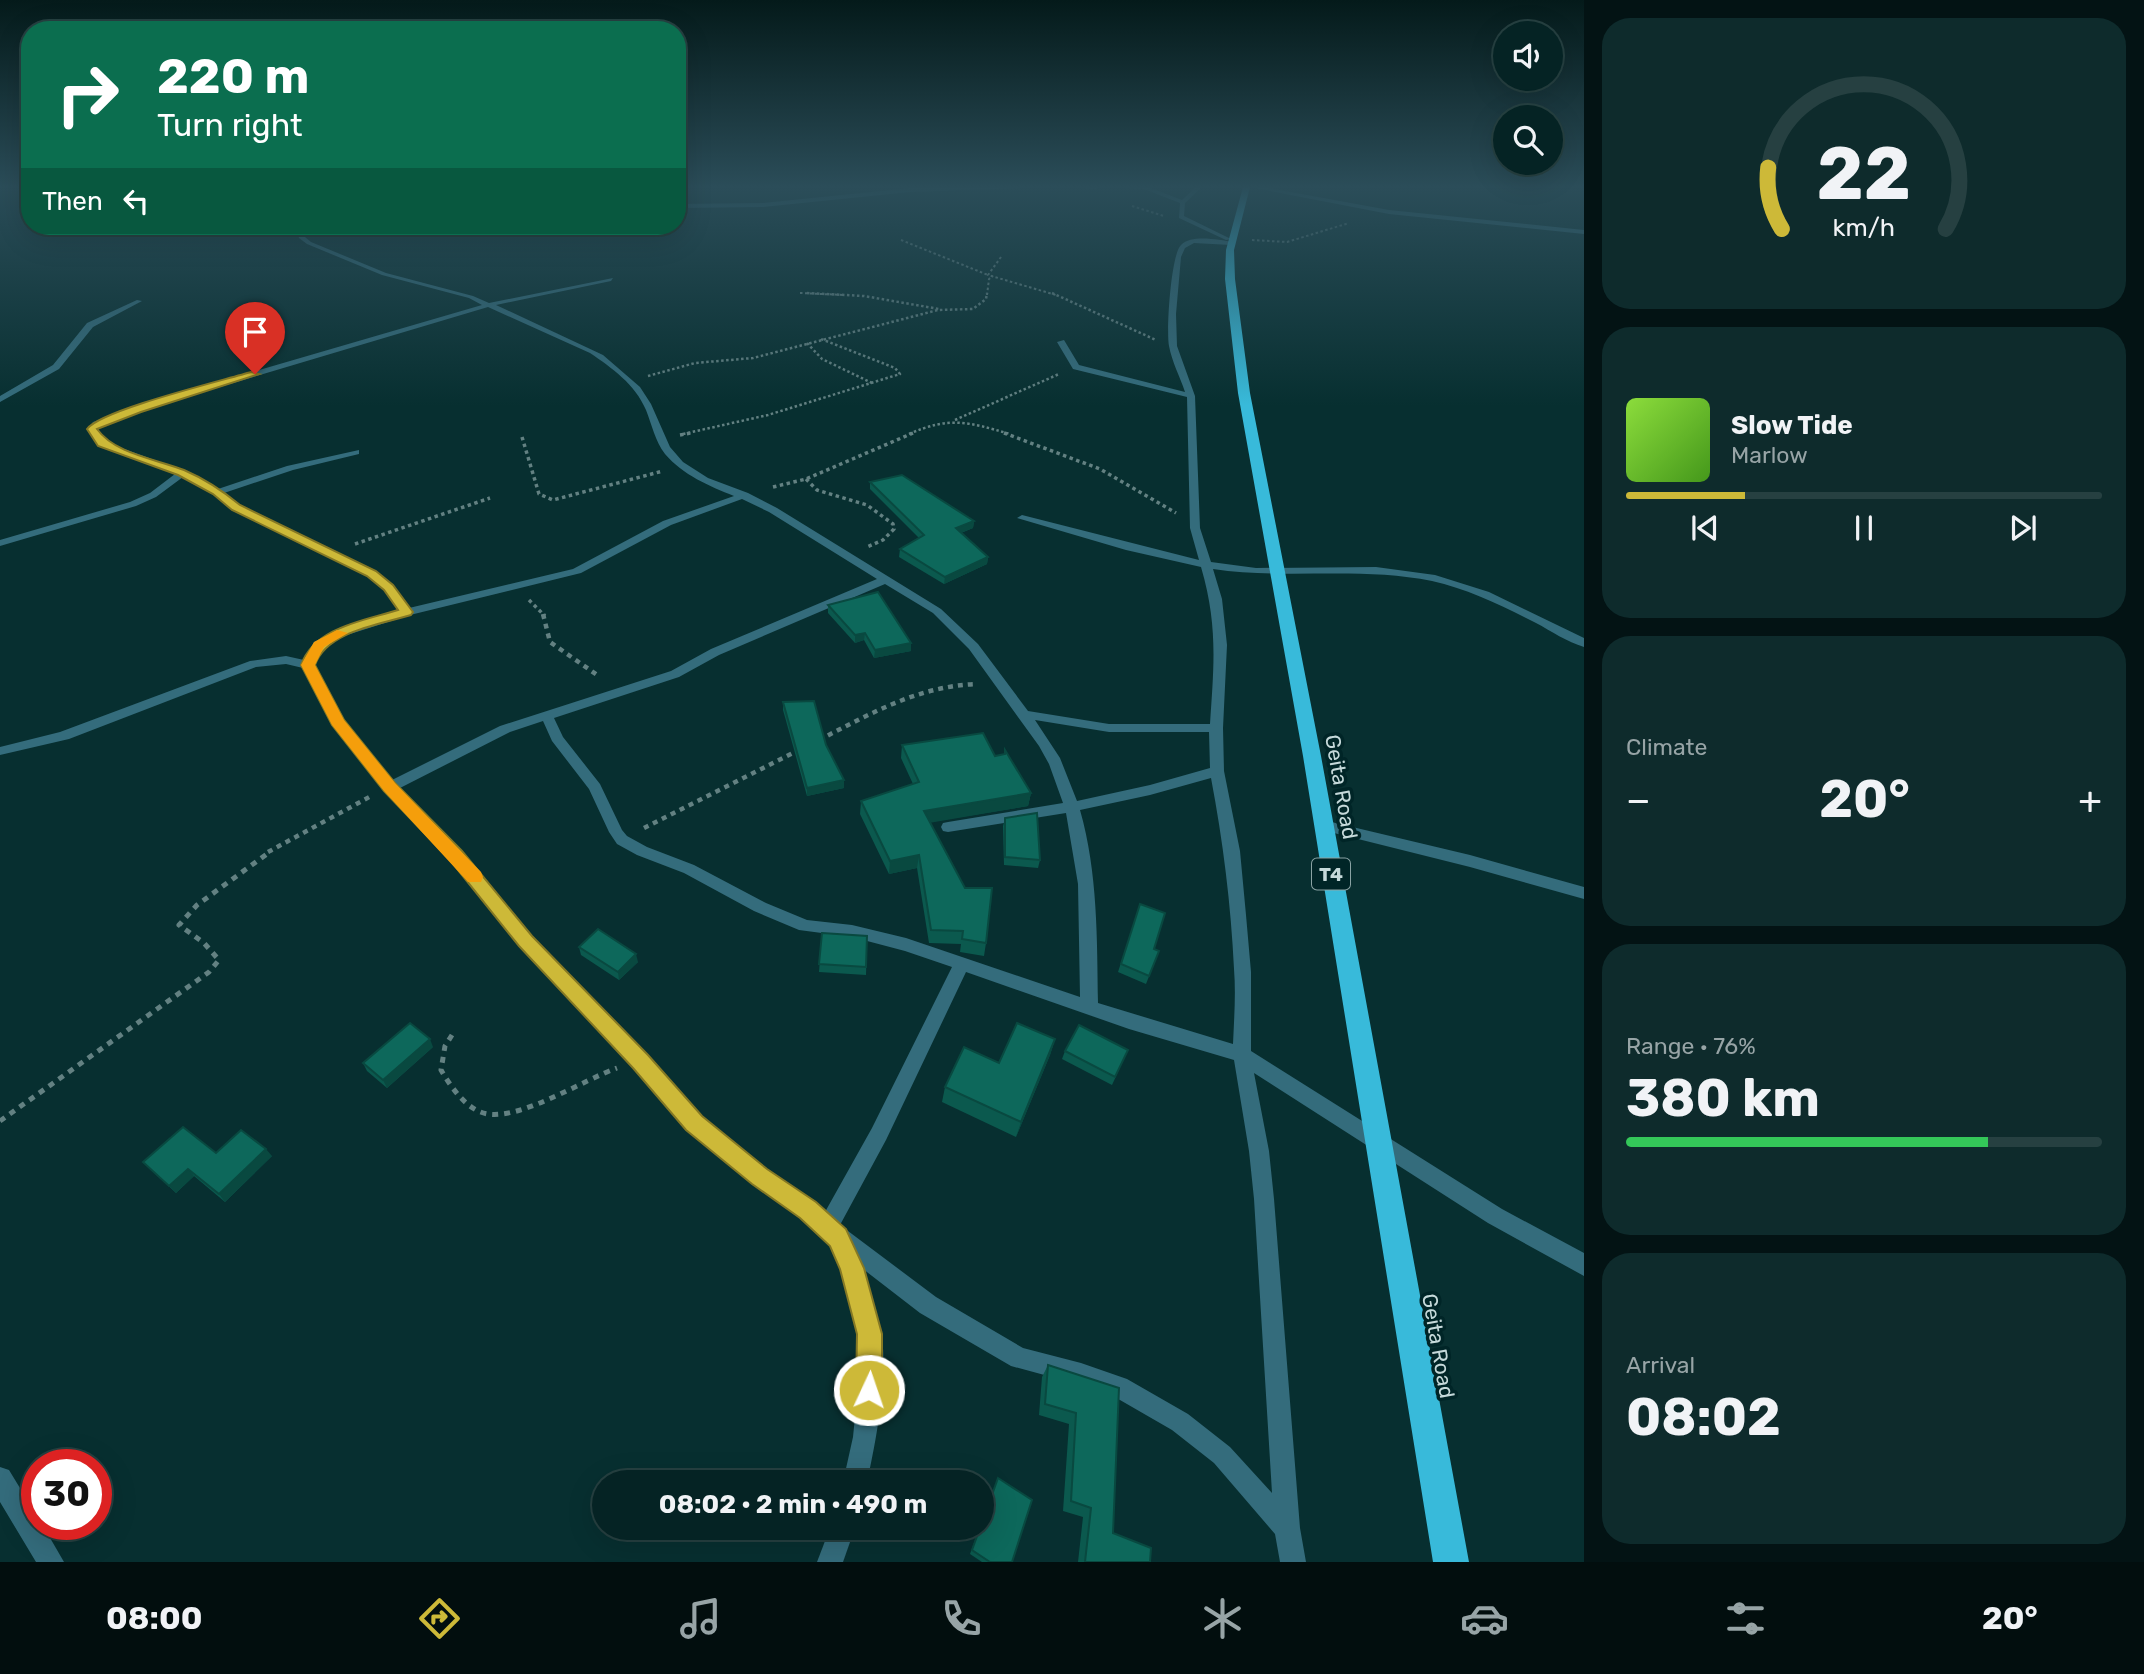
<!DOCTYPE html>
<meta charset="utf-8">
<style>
:root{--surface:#052324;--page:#0e2b2c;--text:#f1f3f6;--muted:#97a4a6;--line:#264041;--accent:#cdb938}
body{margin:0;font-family:Rubik,sans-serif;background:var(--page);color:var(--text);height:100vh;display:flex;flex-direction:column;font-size:26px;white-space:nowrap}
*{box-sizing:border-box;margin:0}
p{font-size:23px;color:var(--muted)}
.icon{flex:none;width:38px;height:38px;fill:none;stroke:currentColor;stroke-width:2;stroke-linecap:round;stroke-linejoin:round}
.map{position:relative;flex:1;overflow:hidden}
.details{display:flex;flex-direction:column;gap:18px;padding:18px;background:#031314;width:560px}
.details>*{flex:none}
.top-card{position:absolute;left:21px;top:21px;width:665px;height:214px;border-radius:28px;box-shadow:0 7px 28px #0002,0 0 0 2px var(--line);background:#0b6e4f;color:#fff;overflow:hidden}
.fabs{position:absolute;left:1493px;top:21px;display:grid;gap:14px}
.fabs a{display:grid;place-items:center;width:70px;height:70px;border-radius:50%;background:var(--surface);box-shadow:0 7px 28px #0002,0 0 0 2px var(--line);font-size:35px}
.speed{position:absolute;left:21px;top:1449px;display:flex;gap:14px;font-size:35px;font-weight:700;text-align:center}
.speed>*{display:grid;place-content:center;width:91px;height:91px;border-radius:50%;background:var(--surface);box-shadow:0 7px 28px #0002,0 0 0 2px var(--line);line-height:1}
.speed .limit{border:10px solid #d22;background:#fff;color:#111}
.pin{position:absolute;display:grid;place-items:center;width:60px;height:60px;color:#fff;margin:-72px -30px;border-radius:50% 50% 50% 0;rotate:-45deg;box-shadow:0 0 7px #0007}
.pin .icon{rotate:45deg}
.me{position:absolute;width:77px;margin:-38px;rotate:3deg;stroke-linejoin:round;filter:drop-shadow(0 0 5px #0008)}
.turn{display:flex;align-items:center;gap:24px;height:147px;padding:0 21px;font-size:32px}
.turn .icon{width:91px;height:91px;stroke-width:2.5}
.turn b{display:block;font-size:49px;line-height:60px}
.then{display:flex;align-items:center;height:66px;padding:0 21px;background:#0003;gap:14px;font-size:26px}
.big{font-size:52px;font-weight:700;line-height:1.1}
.details .tile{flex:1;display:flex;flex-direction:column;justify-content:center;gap:10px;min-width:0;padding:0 24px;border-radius:28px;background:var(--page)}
.details .dial{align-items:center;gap:0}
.dial svg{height:182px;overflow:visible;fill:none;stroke:var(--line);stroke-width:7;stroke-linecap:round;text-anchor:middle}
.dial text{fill:var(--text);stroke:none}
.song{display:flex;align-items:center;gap:21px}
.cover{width:84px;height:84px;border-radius:10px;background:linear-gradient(135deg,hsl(90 70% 55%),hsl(100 70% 35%))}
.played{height:7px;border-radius:4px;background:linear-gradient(90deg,var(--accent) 25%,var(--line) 25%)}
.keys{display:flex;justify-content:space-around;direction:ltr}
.heat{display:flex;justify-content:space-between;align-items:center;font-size:38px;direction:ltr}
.charge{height:10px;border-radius:5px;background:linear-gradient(90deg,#34c759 76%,var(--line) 0)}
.trip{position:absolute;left:592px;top:1470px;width:402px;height:70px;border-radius:35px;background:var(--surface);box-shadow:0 7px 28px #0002,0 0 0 2px var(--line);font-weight:700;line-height:70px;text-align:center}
.menu{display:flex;height:112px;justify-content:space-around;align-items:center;background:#020e0e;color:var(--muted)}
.menu .icon{width:49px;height:49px}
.menu .selected{color:var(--accent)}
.menu b{font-size:32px;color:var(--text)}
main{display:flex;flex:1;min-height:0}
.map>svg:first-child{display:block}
</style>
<main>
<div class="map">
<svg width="1584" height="1562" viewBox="0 0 1584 1562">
<rect width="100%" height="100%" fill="#072f30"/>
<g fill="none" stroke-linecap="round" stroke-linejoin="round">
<g stroke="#638182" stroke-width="2" stroke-dasharray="2.5 2.5" stroke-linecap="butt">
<polyline points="1132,206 1164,216"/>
<polyline points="901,240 988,275"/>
<polyline points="1252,240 1287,242 1349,223"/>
<polyline points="1001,257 988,275 1056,295"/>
<polyline points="800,293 844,295"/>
<polyline points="987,295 989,279 993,276"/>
</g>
<g stroke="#638182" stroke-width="2.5" stroke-dasharray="2.5 2.5" stroke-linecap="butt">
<polyline points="807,293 864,296 939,309"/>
<polyline points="1052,293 1156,340"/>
<polyline points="807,343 822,359 872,383"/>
<polyline points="648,376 695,363 753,358 938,310 973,309 986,299 987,293"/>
<polyline points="955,420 1059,374"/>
<polyline points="683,434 768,415 900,374 895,368 821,339"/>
<path d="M909,434C950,416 968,422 1010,434"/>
</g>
<g stroke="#638182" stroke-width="3.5" stroke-dasharray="3.5 3.5" stroke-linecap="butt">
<polyline points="1004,433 1100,469 1176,513"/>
<polyline points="680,435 691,433"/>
<polyline points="522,437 539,494 553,500 663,471"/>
<polyline points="806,479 817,490 867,505 893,524 894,529 883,540 867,547"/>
<polyline points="773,487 806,479 913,433"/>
<polyline points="355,544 490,498"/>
<polyline points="529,600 545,616"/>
</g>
<g stroke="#638182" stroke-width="4.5" stroke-dasharray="5 5" stroke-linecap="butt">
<polyline points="543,614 550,642 600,677"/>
<path d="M819,740C870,714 918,686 977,684"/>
<polyline points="644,828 799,750"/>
<polyline points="268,852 373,795"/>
</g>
<g stroke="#638182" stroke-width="5" stroke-dasharray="6 6" stroke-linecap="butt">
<path d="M452,1035L445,1046L441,1070C451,1087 467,1111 488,1114C523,1119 583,1080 617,1068"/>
<polyline points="0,1121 209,972 219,960 204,943 179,925 197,905 271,851"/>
</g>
<g fill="#346c7c" fill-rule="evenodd">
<polygon points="1053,187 910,192 763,207 677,208 677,204 763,203 910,188"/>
<polygon points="1064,187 1098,187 1096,189"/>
<polygon points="1100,187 1148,187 1182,200 1196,187 1202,187 1185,203 1184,216 1231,239 1226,240 1179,218 1180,203 1144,189"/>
<polygon points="1250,187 1263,187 1389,210 1584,230 1584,234 1389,214"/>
<path d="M295,226H301L305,237L311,242L386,273L473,296L489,303L613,278L611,281L496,305L603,355L640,387L651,404L670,447L683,462L708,478L748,493L777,508L941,609L978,644L1028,711L1109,724H1210C1214,665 1218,625 1201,567L1126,550L1017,518L1022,515L1199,560L1190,528L1187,397L1073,369L1057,342L1064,340L1079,365L1185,392C1180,377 1172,362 1169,346C1166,331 1171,254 1181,245C1192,234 1219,240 1233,242L1231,245L1194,243L1185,248L1181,257L1176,314L1177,346L1195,396L1200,528L1211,562L1256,568L1376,567L1435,575L1489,592L1584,638V647C1567,642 1551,631 1536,623C1503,606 1468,589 1432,581C1359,566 1286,580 1213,569L1222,599L1227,645L1223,728L1224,771L1240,851L1246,915L1251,972V1051L1502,1209L1584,1253V1276L1488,1223L1254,1073L1269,1151L1274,1199L1300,1528L1306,1562H1280L1275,1534L1214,1463L1172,1430L1120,1400L1081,1385L1011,1366L920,1313L863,1269C869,1290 876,1311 881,1332C889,1372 876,1442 867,1482H843L853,1437L860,1366L859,1334L842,1269L831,1244L801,1217L753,1184L687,1129L635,1068L520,946L440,846L385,790L332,725L303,668L286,664L256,667L69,739L0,755V747L60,732L250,661L286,656L304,660L314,642L339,629L399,610L385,590L368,576L232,510L214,494L183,477L156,497L136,506L0,546V540L130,502L150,493L175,474L99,446L88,429L93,422L180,393L482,305L469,298L382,275L307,244L299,238ZM488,307L590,353C612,368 635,384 646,410C652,425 655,441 665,454C683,475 709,486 734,496L663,521L573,569L409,608L393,586L376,572L240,506L224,493L293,470L359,454V450L287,466L218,489L185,471L105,442L96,429L99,426L186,397ZM742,499L769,512L877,579L711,649L671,671L500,726L392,780L343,720L314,665L323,647L347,635L410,615L581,573L671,525ZM885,584L933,613L969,649L1039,746L1049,764L1063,803L948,822L943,823L941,827L943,831L948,832L1066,813L1078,884L1080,997L906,938L852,925L807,920L766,903L694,865L647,847L627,836L622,830L600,784L563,737L554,718L679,677L719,655ZM1035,720L1109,732H1209L1210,768L1150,785L1077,801L1060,758ZM543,721L552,741L589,789L609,832L617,844L637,855L684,873L754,911L799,930L852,937L905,951L952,967L872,1128L825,1212L767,1170L701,1117L647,1056L532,936L450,838L400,788L510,732ZM1211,778C1223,841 1231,905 1234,969C1236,994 1234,1020 1233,1044L1098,1003C1097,939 1098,873 1080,810L1150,795ZM966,972L1129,1029L1234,1060L1249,1151L1254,1199L1272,1493L1230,1447L1188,1414L1127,1379L1081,1363L1023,1348L936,1297L840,1225L886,1140Z"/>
<polygon points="137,300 142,301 93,327 59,369 0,402 0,396 53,365 87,323"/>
<polygon points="1323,820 1470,855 1584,887 1584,899 1470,867 1318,829 1316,825 1318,821"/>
<polygon points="0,1467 9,1470 37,1516 37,1524 42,1524 64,1562 36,1562 0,1502"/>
<polygon points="830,1528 855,1528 843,1562 817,1562"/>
</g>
<polygon fill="#38bada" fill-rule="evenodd" points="1243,187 1250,187 1234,250 1235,279 1250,393 1321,756 1469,1562 1433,1562 1303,756 1238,393 1225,279 1226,250"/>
</g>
<g fill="#0b594e">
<polygon points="870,482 974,521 973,528 961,533 988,557 987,564 944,584 899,557 900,549 919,538 870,489"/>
<polygon points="828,605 911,651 874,658 864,640 855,643 828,613"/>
<polygon points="783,702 826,745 844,788 807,796 783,710"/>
<polygon points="902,745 995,756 1004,754 1005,750 1031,793 1028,806 930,822 986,943 984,956 960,952 961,944 929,943 917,868 889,874 860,814 861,801 913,784 901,758"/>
<polygon points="1005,818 1040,860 1038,868 1004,865 1003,826"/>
<polygon points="1140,904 1154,949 1159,951 1146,984 1118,972"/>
<polygon points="822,933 867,936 866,975 819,972"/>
<polygon points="579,947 638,962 619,980 581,955"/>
<polygon points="1055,1039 1050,1055 1016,1137 942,1102 945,1087"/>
<polygon points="433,1047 387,1088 367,1071 363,1063"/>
<polygon points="1128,1050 1112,1085 1062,1059 1065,1051"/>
<polygon points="216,1153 272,1156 225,1202 194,1176 176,1193 143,1162"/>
<polygon points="1048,1365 1119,1388 1113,1533 1150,1562 1078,1562 1083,1517 1063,1511 1069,1424 1039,1415 1042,1377"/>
<polygon points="998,1478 1012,1562 982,1562 970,1554 979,1528 982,1528 982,1521"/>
</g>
<g fill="#094940">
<polygon points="974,521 973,528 955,535 956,528"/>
<polygon points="988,557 987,564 944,584 945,577"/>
<polygon points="865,633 864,640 855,643 855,635"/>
<polygon points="911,643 911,651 874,658 875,650"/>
<polygon points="844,780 844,788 807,796 807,788"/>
<polygon points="1031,793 1028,806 923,824 924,811"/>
<polygon points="919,855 917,868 889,874 890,861"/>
<polygon points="636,954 638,962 619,980 618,972"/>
<polygon points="430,1039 433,1047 387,1088 383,1080"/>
<polygon points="1055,1039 1050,1055 1016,1137 1021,1122"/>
<polygon points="266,1149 272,1156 225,1202 219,1194"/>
<polygon points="188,1169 194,1176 176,1193 169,1186"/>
</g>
<g fill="#0d685b" stroke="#094940" stroke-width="2">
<polygon points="902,475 974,521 956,528 988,557 945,577 900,549 924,535 870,482"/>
<polygon points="878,592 911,643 875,650 865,633 855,635 828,605"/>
<polygon points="814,701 826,745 844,780 807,788 783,702"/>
<polygon points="983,733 995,756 1005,754 1005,750 1031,793 924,811 965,888 992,888 986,943 962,939 963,931 931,930 919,855 890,861 861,801 919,782 902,745"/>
<polygon points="1037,813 1040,860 1005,857 1005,818"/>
<polygon points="1140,904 1165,913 1154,949 1159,951 1149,976 1121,964"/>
<polygon points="598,929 636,954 618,972 579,947"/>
<polygon points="822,933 867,936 866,967 819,964"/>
<polygon points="410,1023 430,1039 383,1080 363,1063"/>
<polygon points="1017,1023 1055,1039 1021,1122 945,1087 964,1047 999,1063"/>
<polygon points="1079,1025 1128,1050 1115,1077 1065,1051"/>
<polygon points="183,1127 216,1153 241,1130 266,1149 219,1194 188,1169 169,1186 143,1162"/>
<polygon points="1048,1365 1119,1388 1113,1533 1151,1548 1150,1562 1085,1562 1091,1508 1071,1501 1076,1413 1045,1404"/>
<polygon points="998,1478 1032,1500 1012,1562 990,1562 972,1550 980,1528 982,1528 982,1523"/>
</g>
<linearGradient id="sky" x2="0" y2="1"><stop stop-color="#041a1a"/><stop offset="0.46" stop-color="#2b4d59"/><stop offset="1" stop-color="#2b4d59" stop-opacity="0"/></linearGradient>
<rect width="1584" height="406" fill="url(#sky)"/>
<path fill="#cdb938" stroke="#857824" stroke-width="2" d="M251,372L259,374L141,412L97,429C115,454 156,459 184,470C205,479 223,491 240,505L376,571L393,585L413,612L411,615C379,625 327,631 315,665L344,720L395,783L462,851L532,936L648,1055L702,1116L767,1169L816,1202L846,1229L864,1268L882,1334V1390L878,1399L869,1403L859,1399L856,1390L857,1334L840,1269L830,1246L800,1218L752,1184L686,1130L633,1068L519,946L450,860L384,791L332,725L301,665C315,627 363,621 398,610L384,590L367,576L232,510L213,494L178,475L98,446L87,429C101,410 221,381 251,372Z"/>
<polygon fill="#f59e0b" points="337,630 348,633 324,647 315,665 344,720 395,783 481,872 483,877 481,882 468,882 384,791 332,725 301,665 314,642"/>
<g text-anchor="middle" stroke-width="7" stroke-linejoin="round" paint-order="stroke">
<rect fill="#002527" stroke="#8aa3a4" stroke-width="2" x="1312" y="858.5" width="38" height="31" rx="5"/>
<g font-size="19" font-weight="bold" fill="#c5d9da">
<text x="1331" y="881">T4</text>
</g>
<g font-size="21" fill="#c5d9da" stroke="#002527">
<text transform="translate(1341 787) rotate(80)" y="7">Geita Road</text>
<text transform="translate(1438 1346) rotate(80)" y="7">Geita Road</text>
</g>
</g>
</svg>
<div class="fabs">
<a><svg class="icon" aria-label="sound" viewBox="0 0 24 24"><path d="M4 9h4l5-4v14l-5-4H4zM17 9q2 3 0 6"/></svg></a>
<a><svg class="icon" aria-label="search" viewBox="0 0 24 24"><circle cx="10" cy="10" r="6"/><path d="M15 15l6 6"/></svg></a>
</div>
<div class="speed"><div class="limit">30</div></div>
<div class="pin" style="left:255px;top:374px;background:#d93025"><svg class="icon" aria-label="arrive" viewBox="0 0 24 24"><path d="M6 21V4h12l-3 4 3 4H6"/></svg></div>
<svg class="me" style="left:869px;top:1390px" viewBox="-20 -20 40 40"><circle r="17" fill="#cdb938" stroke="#fff" stroke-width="3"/><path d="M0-11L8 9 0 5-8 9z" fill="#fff"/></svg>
<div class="trip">08:02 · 2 min · 490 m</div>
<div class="top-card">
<div class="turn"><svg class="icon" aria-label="right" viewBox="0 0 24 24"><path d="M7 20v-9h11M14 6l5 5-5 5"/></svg><div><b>220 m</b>Turn right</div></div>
<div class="then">Then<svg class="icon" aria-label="left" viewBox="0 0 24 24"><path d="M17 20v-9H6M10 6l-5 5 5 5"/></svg></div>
</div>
</div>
<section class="details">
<div class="tile dial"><svg viewBox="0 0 100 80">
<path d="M14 69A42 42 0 1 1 86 69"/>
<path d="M14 69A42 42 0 0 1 8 42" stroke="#cdb938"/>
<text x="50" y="56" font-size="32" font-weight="700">22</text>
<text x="50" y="72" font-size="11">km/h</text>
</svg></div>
<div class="tile">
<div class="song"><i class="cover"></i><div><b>Slow Tide</b><p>Marlow</p></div></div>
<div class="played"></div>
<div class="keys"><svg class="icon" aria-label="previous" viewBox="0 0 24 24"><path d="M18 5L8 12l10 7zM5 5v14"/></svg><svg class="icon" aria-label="pause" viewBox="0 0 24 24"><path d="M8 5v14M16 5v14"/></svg><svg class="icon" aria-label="next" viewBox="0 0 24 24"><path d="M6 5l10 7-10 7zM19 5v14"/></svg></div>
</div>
<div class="tile"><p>Climate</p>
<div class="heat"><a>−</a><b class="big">20°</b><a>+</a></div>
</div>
<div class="tile"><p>Range · 76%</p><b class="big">380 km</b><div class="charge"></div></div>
<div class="tile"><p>Arrival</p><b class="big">08:02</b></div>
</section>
</main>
<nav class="menu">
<b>08:00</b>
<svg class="icon selected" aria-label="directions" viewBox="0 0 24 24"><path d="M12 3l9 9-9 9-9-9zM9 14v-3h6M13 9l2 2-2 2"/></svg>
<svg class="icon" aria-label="music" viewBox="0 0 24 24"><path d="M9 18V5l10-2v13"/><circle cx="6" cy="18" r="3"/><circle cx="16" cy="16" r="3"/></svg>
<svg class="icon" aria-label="phone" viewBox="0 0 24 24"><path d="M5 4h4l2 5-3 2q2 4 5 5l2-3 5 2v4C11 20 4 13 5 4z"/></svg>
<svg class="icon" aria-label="climate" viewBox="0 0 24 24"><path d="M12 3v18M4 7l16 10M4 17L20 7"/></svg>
<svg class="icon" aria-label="car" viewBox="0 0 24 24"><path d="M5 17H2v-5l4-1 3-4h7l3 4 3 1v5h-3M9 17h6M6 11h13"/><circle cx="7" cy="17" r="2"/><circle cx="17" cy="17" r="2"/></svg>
<svg class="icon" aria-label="filters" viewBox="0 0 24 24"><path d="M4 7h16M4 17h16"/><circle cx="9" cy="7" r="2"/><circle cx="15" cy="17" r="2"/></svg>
<b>20°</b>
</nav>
